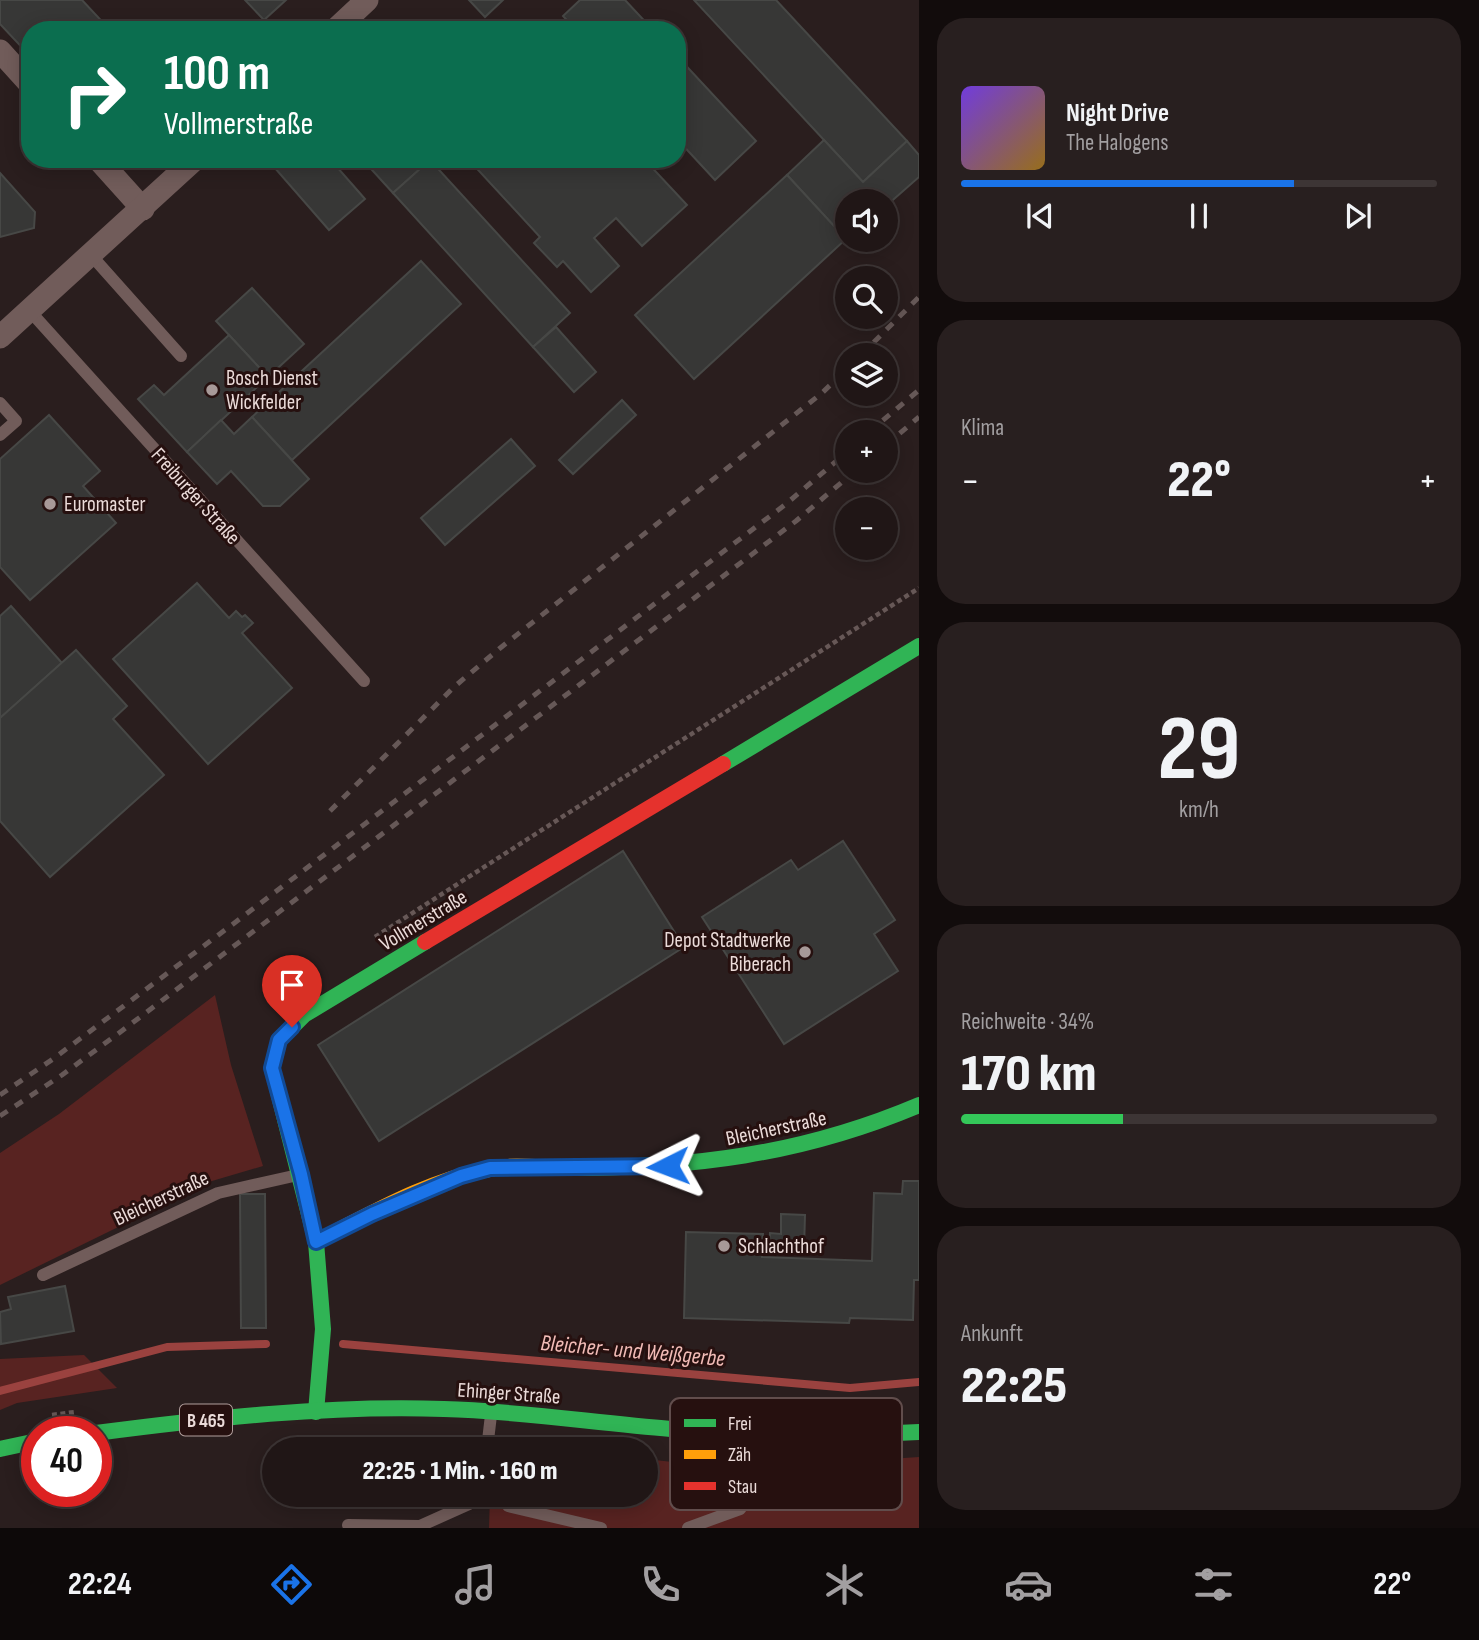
<!DOCTYPE html>
<html lang="de">
<meta charset="utf-8">
<style>
:root{--surface:#201616;--page:#281f1f;--text:#f1f3f6;--muted:#a29fa1;--line:#3d3535;--accent:#1a73e8}
body{margin:0;font-family:"Sofia Sans Condensed",sans-serif;background:var(--page);color:var(--text);height:100vh;display:flex;flex-direction:column;font-size:26px;white-space:nowrap}
*{box-sizing:border-box;margin:0}
p{font-size:23px;color:var(--muted)}
.icon{flex:none;width:38px;height:38px;fill:none;stroke:currentColor;stroke-width:2;stroke-linecap:round;stroke-linejoin:round}
.map{position:relative;flex:1;overflow:hidden}
.details{display:flex;flex-direction:column;gap:18px;padding:18px;background:#120c0c;width:560px}
.details>*{flex:none}
.top-card{position:absolute;left:21px;top:21px;width:665px;height:147px;border-radius:28px;box-shadow:0 4px 18px #0003,0 0 0 2px var(--line);background:#0b6e4f;color:#fff;overflow:hidden}
.tools{position:absolute;left:835px;top:189px;display:grid;gap:14px}
.tools a{display:grid;place-items:center;width:63px;height:63px;border-radius:50%;background:var(--surface);box-shadow:0 4px 18px #0003,0 0 0 2px var(--line);font-size:35px}
.speed{position:absolute;left:21px;top:1416px;display:flex;gap:14px;font-size:35px;font-weight:700;text-align:center}
.speed>*{display:grid;place-content:center;width:91px;height:91px;border-radius:50%;background:var(--surface);box-shadow:0 4px 18px #0003,0 0 0 2px var(--line);line-height:1}
.speed .limit{border:10px solid #d22;background:#fff;color:#111}
.pin{position:absolute;display:grid;place-items:center;width:60px;height:60px;color:#fff;margin:-72px -30px;border-radius:50% 50% 50% 0;rotate:-45deg;box-shadow:0 0 7px #0007}
.pin .icon{rotate:45deg}
.me{position:absolute;width:77px;margin:-38px;rotate:267deg;stroke-linejoin:round;filter:drop-shadow(0 0 5px #0008)}
.turn{display:flex;align-items:center;gap:24px;height:147px;padding:0 28px;font-size:32px}
.turn .icon{width:91px;height:91px;stroke-width:2.5}
.turn b{display:block;font-size:49px;line-height:60px}
.big{font-size:52px;font-weight:800;line-height:1.1}
.details .widget{flex:1;display:flex;flex-direction:column;justify-content:center;gap:10px;min-width:0;padding:0 24px;border-radius:28px;background:var(--page)}
.details .dial{align-items:center;gap:0}
.dial b{font-size:91px;line-height:1}
.song{display:flex;align-items:center;gap:21px}
.cover{width:84px;height:84px;border-radius:10px;background:linear-gradient(135deg,hsl(260 70% 55%),hsl(40 70% 35%))}
.played{height:7px;border-radius:4px;background:linear-gradient(90deg,var(--accent) 70%,var(--line) 70%)}
.keys{display:flex;justify-content:space-around;direction:ltr}
.heat{display:flex;justify-content:space-between;align-items:center;font-size:38px;direction:ltr}
.charge{height:10px;border-radius:5px;background:linear-gradient(90deg,#34c759 34%,var(--line) 0)}
.trip{position:absolute;left:262px;top:1437px;width:396px;height:70px;border-radius:35px;background:var(--surface);box-shadow:0 4px 18px #0003,0 0 0 2px var(--line);font-weight:800;line-height:70px;text-align:center}
.tabs{display:flex;height:112px;justify-content:space-around;align-items:center;background:#0d0909;color:var(--muted)}
.tabs .icon{width:49px;height:49px}
.tabs .active{color:var(--accent)}
.tabs b{font-size:32px;color:var(--text)}
main{display:flex;flex:1;min-height:0}
.map>svg:first-child{display:block}
</style>
<main>
<div class="map">
<svg width="919" height="1528" viewBox="0 0 919 1528">
<rect width="100%" height="100%" fill="#2a1e1e"/>
<g fill="#582321">
<polygon points="215,995 231,1065 263,1166 212,1181 0,1285 0,1153 59,1114"/>
<polygon points="84,1355 117,1388 17,1403 0,1410 0,1359"/>
<polygon points="919,1457 919,1528 489,1528 490,1495 646,1494 646,1459 734,1469"/>
</g>
<g fill="none" stroke-linecap="round" stroke-linejoin="round">
<g stroke="#9a423f" stroke-width="8">
<polyline points="343,1344 850,1388 919,1382"/>
<polyline points="0,1391 167,1347 266,1344"/>
</g>
</g>
<g fill="#373736" stroke="#474846" stroke-width="2">
<polygon points="0,0 82,0 110,30 30,30 30,56 0,24"/>
<polygon points="245,0 286,0 264,20"/>
<polygon points="469,0 503,0 485,17"/>
<polygon points="580,0 625,0 653,30 576,30 563,16"/>
<polygon points="694,0 776,0 907,141 863,182"/>
<polygon points="677,56 756,141 715,180 677,139"/>
<polygon points="824,140 863,182 907,141 919,155 919,177 886,206 886,201 847,201 846,239 787,175"/>
<polygon points="267,159 330,159 365,199 329,230"/>
<polygon points="362,159 429,159 430,160 393,193"/>
<polygon points="468,159 644,159 687,205 642,246 616,218 594,238 619,266 591,292 563,261 557,267 534,243 540,237"/>
<polygon points="430,160 570,313 533,347 393,193"/>
<polygon points="0,173 35,212 34,228 0,237"/>
<polygon points="787,175 846,239 694,379 635,315"/>
<polygon points="421,261 461,304 292,460 252,417"/>
<polygon points="252,288 304,344 268,377 216,321"/>
<polygon points="556,327 596,372 574,392 533,347"/>
<polygon points="229,335 268,377 187,452 138,399 154,385 164,395"/>
<polygon points="622,400 636,415 573,474 559,460"/>
<polygon points="49,415 100,471 83,486 116,523 30,600 0,567 0,459"/>
<polygon points="252,417 309,479 280,506 263,506 231,471 217,484 187,452 221,420 234,434"/>
<polygon points="511,439 535,466 445,545 421,518"/>
<polygon points="197,583 229,618 236,611 242,617 245,615 253,623 242,633 292,688 208,764 113,659"/>
<polygon points="11,606 62,663 0,718 0,616"/>
<polygon points="76,650 127,706 113,719 164,775 50,877 0,821 0,718"/>
<polygon points="843,841 895,920 874,934 898,971 784,1044 702,917 791,860 798,870"/>
<polygon points="623,851 684,947 379,1141 318,1045"/>
<polygon points="903,1181 919,1181 919,1280 914,1280 913,1320 850,1318 849,1323 684,1318 686,1232 763,1234 762,1257 872,1261 874,1193 902,1194"/>
<polygon points="240,1194 265,1194 266,1328 241,1328"/>
<polygon points="781,1214 805,1215 804,1249 769,1248 770,1233 781,1234"/>
<polygon points="65,1286 74,1331 1,1344 0,1312 11,1309 8,1297"/>
<polygon points="450,1437 450,1449 412,1449 412,1438"/>
<polygon points="412,1438 412,1449 362,1449 362,1440"/>
</g>
<g fill="none" stroke-linecap="round" stroke-linejoin="round">
<g stroke="#675857" stroke-width="4.5" stroke-dasharray="5 3.5" stroke-linecap="butt">
<polyline points="375,937 919,588"/>
<polyline points="52,1415 75,1412"/>
</g>
<g stroke="#715c5a" stroke-width="12">
<polyline points="91,255 181,356"/>
<polyline points="29,310 364,681"/>
<polyline points="0,403 16,421 0,435"/>
<polyline points="43,1275 218,1193 298,1175"/>
<polyline points="487,1449 491,1415"/>
<polyline points="501,1494 508,1506 601,1528"/>
<polyline points="348,1525 420,1526 469,1504 473,1494"/>
<polyline points="688,1528 740,1509 765,1477 781,1440"/>
</g>
<g stroke="#715c5a" stroke-width="23">
<polyline points="335,30 367,0"/>
<polyline points="0,51 30,84"/>
<polyline points="98,159 143,209"/>
<polyline points="0,337 195,159"/>
</g>
<g stroke="#30b455" stroke-width="16">
<polyline points="723,764 919,646"/>
<path d="M565,1168C692,1168 801,1155 919,1105"/>
<polyline points="316,1412 323,1329 316,1242 272,1068 279,1040 304,1015 425,942"/>
<path d="M96,1433C211,1418 328,1405 444,1409C520,1411 595,1423 671,1429C753,1436 836,1436 919,1432"/>
<polyline points="0,1449 37,1441"/>
</g>
<path stroke="#ff9f0a" stroke-width="16" d="M316,1242C371,1214 429,1180 490,1169C514,1164 541,1168 565,1168"/>
<polyline stroke="#e5322d" stroke-width="16" points="425,942 723,764"/>
<g stroke="#665857" stroke-width="5" stroke-dasharray="9 9" stroke-linecap="butt">
<polyline points="861,355 919,297"/>
<polyline points="869,432 919,390"/>
<polyline points="886,445 919,417"/>
<polyline points="330,811 454,687 499,649 822,393 847,369"/>
<polyline points="0,1095 53,1059 237,921 786,504 847,452"/>
<polyline points="0,1116 62,1075 123,1030 796,521 855,471"/>
</g>
</g>
<g fill="none" stroke-linecap="round" stroke-linejoin="round">
<defs>
<polyline id="route" points="292,1027 279,1040 272,1068 301,1174 316,1242 372,1214 461,1176 490,1168 668,1166"/>
</defs>
<use href="#route" stroke="#114b97" stroke-width="18"/>
<use href="#route" stroke="#1a73e8" stroke-width="12"/>
</g>
<g fill="#a79998" stroke="#26100f" stroke-width="2.5">
<circle cx="212" cy="390" r="7"/>
<circle cx="50" cy="504" r="7"/>
<circle cx="805" cy="952" r="7"/>
<circle cx="724" cy="1246" r="7"/>
</g>
<g text-anchor="middle" stroke-width="6" stroke-linejoin="round" paint-order="stroke">
<rect fill="#26100f" stroke="#b09e9c" stroke-width="2" x="180" y="1404.5" width="52" height="31" rx="5"/>
<g font-size="19" font-weight="bold" fill="#ebdbd9">
<text x="206" y="1427">B 465</text>
</g>
<g font-size="21" fill="#ebdbd9" stroke="#26100f" text-anchor="start">
<text x="226" y="385">Bosch Dienst<tspan x="226" dy="24">Wickfelder</tspan></text>
<text x="64" y="511">Euromaster</text>
<text x="791" y="947" text-anchor="end">Depot Stadtwerke<tspan x="791" dy="24">Biberach</tspan></text>
<text x="738" y="1253">Schlachthof</text>
</g>
<g font-size="21" fill="#ebdbd9" stroke="#26100f">
<text transform="translate(196 496) rotate(48)" y="7">Freiburger Straße</text>
<text transform="translate(423 920) rotate(-31)" y="7">Vollmerstraße</text>
<text transform="translate(776 1128) rotate(-12)" y="7">Bleicherstraße</text>
<text transform="translate(161 1198) rotate(-25)" y="7">Bleicherstraße</text>
<text transform="translate(509 1393) rotate(4)" y="7">Ehinger Straße</text>
</g>
<g font-size="23" font-style="italic" fill="#f1bbb6" stroke="#26100f">
<text transform="translate(633 1350) rotate(5)" y="8">Bleicher- und Weißgerbe</text>
</g>
</g>
<rect x="670" y="1398" width="232" height="112" rx="10" fill="#26100f" stroke="#614d4c" stroke-width="2"/>
<rect x="684" y="1419" width="32" height="8" fill="#30b455"/>
<rect x="684" y="1450" width="32" height="9" fill="#ff9f0a"/>
<rect x="684" y="1482" width="32" height="8" fill="#e5322d"/>
<g font-size="19" fill="#ebdbd9">
<text x="728" y="1430">Frei</text>
<text x="728" y="1461">Zäh</text>
<text x="728" y="1493">Stau</text>
</g>
</svg>
<div class="tools">
<a><svg class="icon" aria-label="sound" viewBox="0 0 24 24"><path d="M4 9h4l5-4v14l-5-4H4zM17 9q2 3 0 6"/></svg></a>
<a><svg class="icon" aria-label="search" viewBox="0 0 24 24"><circle cx="10" cy="10" r="6"/><path d="M15 15l6 6"/></svg></a>
<a><svg class="icon" aria-label="layers" viewBox="0 0 24 24"><path d="M12 4l9 5-9 5-9-5zM3 14l9 5 9-5"/></svg></a>
<a>+</a>
<a>−</a>
</div>
<div class="speed"><div class="limit">40</div></div>
<div class="pin" style="left:292px;top:1027px;background:#d93025"><svg class="icon" aria-label="arrive" viewBox="0 0 24 24"><path d="M6 21V4h12l-3 4 3 4H6"/></svg></div>
<svg class="me" style="left:668px;top:1166px" viewBox="-20 -20 40 40"><path d="M0-17L14 15 0 8-14 15z" fill="#1a73e8" stroke="#fff" stroke-width="4"/></svg>
<div class="trip">22:25 · 1 Min. · 160 m</div>
<div class="top-card">
<div class="turn"><svg class="icon" aria-label="right" viewBox="0 0 24 24"><path d="M7 20v-9h11M14 6l5 5-5 5"/></svg><div><b>100 m</b>Vollmerstraße</div></div>
</div>
</div>
<section class="details">
<div class="widget">
<div class="song"><i class="cover"></i><div><b>Night Drive</b><p>The Halogens</p></div></div>
<div class="played"></div>
<div class="keys"><svg class="icon" aria-label="previous" viewBox="0 0 24 24"><path d="M18 5L8 12l10 7zM5 5v14"/></svg><svg class="icon" aria-label="pause" viewBox="0 0 24 24"><path d="M8 5v14M16 5v14"/></svg><svg class="icon" aria-label="next" viewBox="0 0 24 24"><path d="M6 5l10 7-10 7zM19 5v14"/></svg></div>
</div>
<div class="widget"><p>Klima</p>
<div class="heat"><a>−</a><b class="big">22°</b><a>+</a></div>
</div>
<div class="widget dial"><b>29</b><p>km/h</p></div>
<div class="widget"><p>Reichweite · 34%</p><b class="big">170 km</b><div class="charge"></div></div>
<div class="widget"><p>Ankunft</p><b class="big">22:25</b></div>
</section>
</main>
<nav class="tabs">
<b>22:24</b>
<svg class="icon active" aria-label="directions" viewBox="0 0 24 24"><path d="M12 3l9 9-9 9-9-9zM9 14v-3h6M13 9l2 2-2 2"/></svg>
<svg class="icon" aria-label="music" viewBox="0 0 24 24"><path d="M9 18V5l10-2v13"/><circle cx="6" cy="18" r="3"/><circle cx="16" cy="16" r="3"/></svg>
<svg class="icon" aria-label="phone" viewBox="0 0 24 24"><path d="M5 4h4l2 5-3 2q2 4 5 5l2-3 5 2v4C11 20 4 13 5 4z"/></svg>
<svg class="icon" aria-label="climate" viewBox="0 0 24 24"><path d="M12 3v18M4 7l16 10M4 17L20 7"/></svg>
<svg class="icon" aria-label="car" viewBox="0 0 24 24"><path d="M5 17H2v-5l4-1 3-4h7l3 4 3 1v5h-3M9 17h6M6 11h13"/><circle cx="7" cy="17" r="2"/><circle cx="17" cy="17" r="2"/></svg>
<svg class="icon" aria-label="filters" viewBox="0 0 24 24"><path d="M4 7h16M4 17h16"/><circle cx="9" cy="7" r="2"/><circle cx="15" cy="17" r="2"/></svg>
<b>22°</b>
</nav>
